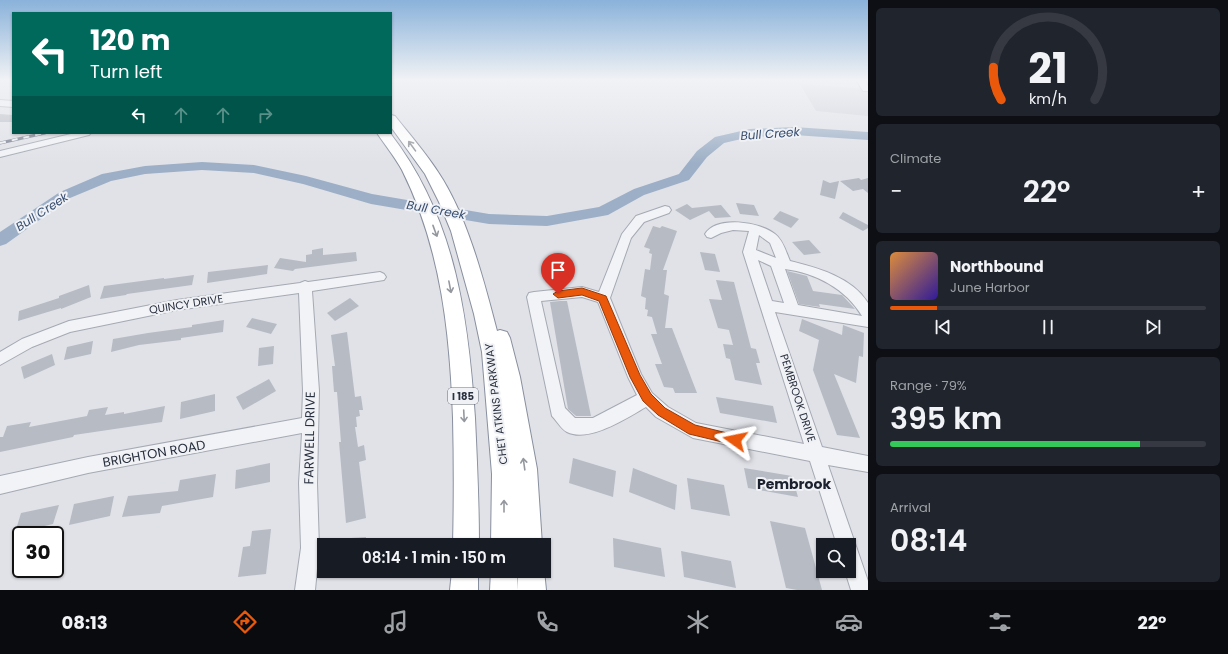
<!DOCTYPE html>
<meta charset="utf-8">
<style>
:root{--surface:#171b24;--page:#20242c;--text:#f1f3f6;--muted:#9ea1a6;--line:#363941;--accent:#ea580c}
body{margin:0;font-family:Poppins,sans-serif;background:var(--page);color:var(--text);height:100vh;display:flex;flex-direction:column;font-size:15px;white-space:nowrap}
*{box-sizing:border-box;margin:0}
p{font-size:13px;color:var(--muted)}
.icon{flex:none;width:22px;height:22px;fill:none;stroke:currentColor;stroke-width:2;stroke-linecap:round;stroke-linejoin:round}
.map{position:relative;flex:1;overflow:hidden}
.details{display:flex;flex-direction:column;gap:8px;padding:8px;background:#0d0f14;width:360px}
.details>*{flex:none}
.guide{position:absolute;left:12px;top:12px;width:380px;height:122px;border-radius:0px;box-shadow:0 1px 3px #0004;background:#00695c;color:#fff;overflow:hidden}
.tools{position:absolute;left:816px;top:538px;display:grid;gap:8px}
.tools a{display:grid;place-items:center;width:40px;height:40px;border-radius:0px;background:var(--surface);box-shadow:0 1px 3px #0004;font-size:20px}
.speed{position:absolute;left:12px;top:526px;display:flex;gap:8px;font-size:20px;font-weight:700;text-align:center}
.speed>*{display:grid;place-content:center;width:52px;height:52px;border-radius:50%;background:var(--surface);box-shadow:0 1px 3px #0004;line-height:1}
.speed .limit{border:2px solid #111;border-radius:6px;background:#fff;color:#111}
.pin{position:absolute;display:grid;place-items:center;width:34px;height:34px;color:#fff;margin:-41px -17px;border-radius:50% 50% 50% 0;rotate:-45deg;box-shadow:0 0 4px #0007}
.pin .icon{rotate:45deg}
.me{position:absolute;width:44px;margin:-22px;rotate:282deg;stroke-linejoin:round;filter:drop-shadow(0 0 3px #0008)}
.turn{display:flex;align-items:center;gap:14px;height:84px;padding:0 12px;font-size:18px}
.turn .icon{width:52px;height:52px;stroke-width:2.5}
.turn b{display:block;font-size:28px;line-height:34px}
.lanes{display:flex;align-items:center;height:38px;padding:0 12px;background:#0003;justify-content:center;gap:20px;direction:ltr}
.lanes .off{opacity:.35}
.big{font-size:30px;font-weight:600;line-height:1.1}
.details .card{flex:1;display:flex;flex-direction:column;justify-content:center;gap:6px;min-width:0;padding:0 14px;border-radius:6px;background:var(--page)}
.details .dial{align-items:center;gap:0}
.dial svg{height:104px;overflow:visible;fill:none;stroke:var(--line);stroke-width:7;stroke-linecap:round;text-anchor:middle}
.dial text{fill:var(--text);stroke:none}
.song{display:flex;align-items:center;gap:12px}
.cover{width:48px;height:48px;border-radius:6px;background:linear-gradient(135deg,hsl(30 70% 55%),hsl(250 70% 35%))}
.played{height:4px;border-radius:2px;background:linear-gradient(90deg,var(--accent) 15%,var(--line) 15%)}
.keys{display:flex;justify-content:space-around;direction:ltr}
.heat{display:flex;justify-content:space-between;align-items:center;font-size:22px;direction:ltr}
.charge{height:6px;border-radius:3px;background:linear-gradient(90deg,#34c759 79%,var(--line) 0)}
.trip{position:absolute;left:317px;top:538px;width:234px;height:40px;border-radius:0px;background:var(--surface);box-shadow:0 1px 3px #0004;font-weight:600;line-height:40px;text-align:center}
.tabs{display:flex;height:64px;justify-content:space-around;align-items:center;background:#090b0e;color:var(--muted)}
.tabs .icon{width:28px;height:28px}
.tabs .on{color:var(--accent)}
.tabs b{font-size:18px;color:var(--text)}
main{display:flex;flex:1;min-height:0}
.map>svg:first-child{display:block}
</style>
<main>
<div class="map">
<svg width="868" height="590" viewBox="0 0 868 590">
<rect width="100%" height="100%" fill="#e0e2e8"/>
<polygon fill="#ced1da" points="800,84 868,89 868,116 816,111"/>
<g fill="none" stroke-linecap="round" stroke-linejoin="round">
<polygon fill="#9dafc6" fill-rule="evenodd" points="794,127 868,132 868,140 794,135 750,137 724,143 707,157 689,180 644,195 608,215 547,226 489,224 371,204 303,184 254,173 202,170 145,174 111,181 70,198 6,244 0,246 0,232 60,192 102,174 145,166 202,162 254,165 306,176 372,194 489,214 547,216 599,207 634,189 679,174 697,151 715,137 750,129"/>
</g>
<g fill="#b7bbc4">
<polygon points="0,114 13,115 13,122 0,122"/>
<polygon points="859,178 861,180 868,178 868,193 863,189 853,191 840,181"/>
<polygon points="823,180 830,183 839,181 835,199 820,195"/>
<polygon points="736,203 754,205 759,216 740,214"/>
<polygon points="687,204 692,208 721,205 731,217 715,218 709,211 690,220 675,210"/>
<polygon points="780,211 799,219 791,228 773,219"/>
<polygon points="843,212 868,225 868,228 863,231 839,218"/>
<polygon points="653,226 660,228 662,226 677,231 663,270 667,270 664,294 669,296 665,328 672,328 697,393 675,393 673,388 664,387 655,364 662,364 651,334 657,334 652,317 647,316 648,310 645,309 646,298 641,296 645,269 650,270 652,254 649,253 650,249 644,247"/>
<polygon points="809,240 821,253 804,255 792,242"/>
<polygon points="323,248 323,255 356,252 357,261 295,269 293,271 274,268 280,258 306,262 306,255 312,254 312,250"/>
<polygon points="700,252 715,254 720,272 705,270"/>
<polygon points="268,265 267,274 207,283 208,272"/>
<polygon points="787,271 807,276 813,291 842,295 855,309 819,304 820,307 799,304"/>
<polygon points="194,275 192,285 127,294 126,295 100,299 104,286 164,278 164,279"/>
<polygon points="716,280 734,282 751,348 756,349 760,363 756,363 762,385 735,380 730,359 726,358 723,344 733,345 729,330 718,328 709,299 722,300"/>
<polygon points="89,285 91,297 61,309 61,308 18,321 19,311 59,298 59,296"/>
<polygon points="350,298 359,306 335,321 327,313"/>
<polygon points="560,301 567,301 591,416 576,416 568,409 550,302"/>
<polygon points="252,318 277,324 271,334 246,327"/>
<polygon points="802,319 842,335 843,325 864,333 863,357 859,356 856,383 834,374 860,438 837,435 813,370 819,340 799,331"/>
<polygon points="224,320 223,332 181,338 181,340 139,345 111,352 113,339 148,333 192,327 192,325"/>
<polygon points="347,332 355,397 361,396 363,410 359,410 360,416 356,417 357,427 355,427 358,447 364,445 366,460 359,462 366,518 346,523 339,442 341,442 337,392 334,392 332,366 335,366 331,335"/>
<polygon points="93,341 91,354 64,360 67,347"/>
<polygon points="274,346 273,364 258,366 259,348"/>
<polygon points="52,354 55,365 24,379 21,367"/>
<polygon points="269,379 276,391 243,410 236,397"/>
<polygon points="215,394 215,411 180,419 181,402"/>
<polygon points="716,397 773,406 777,423 720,413"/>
<polygon points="165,406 162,422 74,435 73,437 0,452 0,437 3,437 7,426 31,422 29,427 87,416 89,410 108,407 105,415 124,412 124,414"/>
<polygon points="573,458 616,471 613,497 569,483"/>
<polygon points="270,463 270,482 235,489 236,470"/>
<polygon points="633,468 677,485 675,510 629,492"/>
<polygon points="744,468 792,476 798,497 748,488"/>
<polygon points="216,474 213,497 162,506 160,513 122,517 128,496 178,491 180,480"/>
<polygon points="687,478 724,485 730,516 691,509"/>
<polygon points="114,496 110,516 69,525 74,504"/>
<polygon points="59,505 53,524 15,533 21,513"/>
<polygon points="770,521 805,528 822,590 797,590 786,588"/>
<polygon points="271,529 266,574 238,577 243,547 250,546 252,531"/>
<polygon points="366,537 366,545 336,545 336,539"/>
<polygon points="613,538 661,548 665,577 614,567"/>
<polygon points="681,551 731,561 736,588 684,577"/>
</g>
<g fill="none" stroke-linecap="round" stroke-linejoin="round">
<defs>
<g id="minor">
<polygon points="856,80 864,80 868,86 868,91 863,91"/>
<polygon points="0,100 13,101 13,107 0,106"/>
<polygon points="75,133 91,133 89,135 0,157 0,151"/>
<path d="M665,206L669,207L671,210L669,213L644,222L631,238L610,298L641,374L652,393L668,407L696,423L804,444L743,252L749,231L733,230L721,233L711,238L707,237L705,234C717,215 760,222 775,234C783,240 786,252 790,261C818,268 852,277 868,303V327L775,312L822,447L868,456V472L828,465L868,581V590H851L845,571H849V545H837L810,461L693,438L656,417L646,407C627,418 589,443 567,432C561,429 557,421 552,416L527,297L529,293L534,292L582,287L599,292L622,234L636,216ZM759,235L770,243L776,258L756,250ZM758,260L771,266L784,303L772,301ZM785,269C816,273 846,289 862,316L798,305ZM582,297L598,302L628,377L637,395L593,418H575L565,408L541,301Z"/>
<polygon points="380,272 384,274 386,277 384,280 312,291 319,391 317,483 319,548 315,590 295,590 301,548 299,483 302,433 88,473 0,494 0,476 88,457 302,418 303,391 299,293 177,310 70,332 32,347 0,365 0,352 22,339 69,321 177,300 300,283 305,281 308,282"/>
</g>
<g id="highway">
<path d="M391,115L395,116C410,135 425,152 438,172C467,215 484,281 497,331L500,330L507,332L510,338L520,377L537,469L542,545H491L492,474L482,352L474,314L451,231L439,202L425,174L391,127Z"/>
<path d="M377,133H390C455,217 468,315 475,418C477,460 479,503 479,545H453C454,503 454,460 453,418C450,333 441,248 402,170C395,157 385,145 377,133Z"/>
<polygon points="544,570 546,590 518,590 518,571"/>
<polygon points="452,571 478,571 478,590 450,590"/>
<polygon points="491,571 517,571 518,590 490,590"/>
</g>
</defs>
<use href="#minor" stroke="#a5a9b2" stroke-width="2"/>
<use href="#highway" stroke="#888f9e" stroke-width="2"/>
<use href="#minor" fill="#f2f3f6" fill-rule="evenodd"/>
<use href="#highway" fill="#fff" fill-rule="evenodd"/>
<defs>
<polyline id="rail" points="0,143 45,133"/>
</defs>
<use href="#rail" stroke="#7a8190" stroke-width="3"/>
<use href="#rail" stroke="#eff1f5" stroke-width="2" stroke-dasharray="6" stroke-linecap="butt"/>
</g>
<defs><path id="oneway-shaft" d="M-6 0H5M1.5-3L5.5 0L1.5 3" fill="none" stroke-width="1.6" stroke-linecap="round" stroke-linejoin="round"/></defs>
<g stroke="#94989e">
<use href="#oneway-shaft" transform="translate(412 146) rotate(-126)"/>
<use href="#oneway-shaft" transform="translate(435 231) rotate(70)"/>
<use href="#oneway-shaft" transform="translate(450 287) rotate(79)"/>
<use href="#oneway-shaft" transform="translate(464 416) rotate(87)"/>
<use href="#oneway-shaft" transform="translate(524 464) rotate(-98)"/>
<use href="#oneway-shaft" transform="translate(504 506) rotate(-90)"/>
</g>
<linearGradient id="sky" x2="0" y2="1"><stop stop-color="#8ab2da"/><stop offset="0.49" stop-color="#f1f2f5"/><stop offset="1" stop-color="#f1f2f5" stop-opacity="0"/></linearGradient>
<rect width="868" height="163" fill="url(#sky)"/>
<polygon fill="#ea580c" stroke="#983908" points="582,288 606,296 640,375 651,394 665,408 695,425 739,436 741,440 739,443 735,445 689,434 658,415 643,401 630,377 599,301 582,295 558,298 553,294 558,291"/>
<g text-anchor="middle" stroke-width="4" stroke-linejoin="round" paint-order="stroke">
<rect fill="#eff1f5" stroke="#646a75" stroke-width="1" x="448" y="388" width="30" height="16" rx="3"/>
<g font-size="10" font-weight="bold" fill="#29303e">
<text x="463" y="400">I 185</text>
</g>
<g font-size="11" fill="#29303e" stroke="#eff1f5">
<text transform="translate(186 304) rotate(-9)" y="4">QUINCY DRIVE</text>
<text transform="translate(798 398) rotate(72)" y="4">PEMBROOK DRIVE</text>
<text transform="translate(496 404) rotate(-97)" y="4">CHET ATKINS PARKWAY</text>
</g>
<g font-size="12" font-style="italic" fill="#364d70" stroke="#eff1f5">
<text transform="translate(770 134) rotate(-4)" y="4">Bull Creek</text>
<text transform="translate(436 210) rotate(10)" y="4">Bull Creek</text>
<text transform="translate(42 212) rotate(-33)" y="4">Bull Creek</text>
</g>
<g font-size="13" fill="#29303e" stroke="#eff1f5">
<text transform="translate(309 438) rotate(-89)" y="5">FARWELL DRIVE</text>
<text transform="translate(154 453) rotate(-10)" y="5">BRIGHTON ROAD</text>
</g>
<g font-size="14" font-weight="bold" fill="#1c212f" stroke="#eff1f5">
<text x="794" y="489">Pembrook</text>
</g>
</g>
</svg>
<div class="tools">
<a><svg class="icon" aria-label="search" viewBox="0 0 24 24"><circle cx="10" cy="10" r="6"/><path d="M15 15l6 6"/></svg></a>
</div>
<div class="speed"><div class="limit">30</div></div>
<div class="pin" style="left:558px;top:294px;background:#d93025"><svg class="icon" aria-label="arrive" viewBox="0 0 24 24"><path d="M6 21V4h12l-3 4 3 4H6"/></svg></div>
<svg class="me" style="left:735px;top:440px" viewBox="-20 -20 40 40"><path d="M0-17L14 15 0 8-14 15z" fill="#ea580c" stroke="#fff" stroke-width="4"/></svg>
<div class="trip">08:14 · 1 min · 150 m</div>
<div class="guide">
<div class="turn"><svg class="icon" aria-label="left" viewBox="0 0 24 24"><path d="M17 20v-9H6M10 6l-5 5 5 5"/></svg><div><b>120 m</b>Turn left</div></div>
<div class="lanes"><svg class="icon" aria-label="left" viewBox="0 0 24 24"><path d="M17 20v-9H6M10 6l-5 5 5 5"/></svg><svg class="icon off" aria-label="ahead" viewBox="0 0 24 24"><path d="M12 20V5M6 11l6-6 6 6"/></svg><svg class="icon off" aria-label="ahead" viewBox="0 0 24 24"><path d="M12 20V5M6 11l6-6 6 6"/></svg><svg class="icon off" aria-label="right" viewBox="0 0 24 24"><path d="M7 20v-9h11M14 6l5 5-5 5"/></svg></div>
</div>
</div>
<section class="details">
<div class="card dial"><svg viewBox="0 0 100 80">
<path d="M14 69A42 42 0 1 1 86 69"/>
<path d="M14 69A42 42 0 0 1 8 44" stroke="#ea580c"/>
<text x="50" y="56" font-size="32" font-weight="700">21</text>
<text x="50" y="72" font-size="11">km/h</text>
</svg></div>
<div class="card"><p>Climate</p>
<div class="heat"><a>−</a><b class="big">22°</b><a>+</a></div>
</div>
<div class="card">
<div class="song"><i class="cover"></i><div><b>Northbound</b><p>June Harbor</p></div></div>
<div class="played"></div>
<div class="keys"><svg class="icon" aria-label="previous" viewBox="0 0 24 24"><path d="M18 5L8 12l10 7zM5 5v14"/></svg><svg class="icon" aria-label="pause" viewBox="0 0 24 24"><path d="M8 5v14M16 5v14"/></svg><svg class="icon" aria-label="next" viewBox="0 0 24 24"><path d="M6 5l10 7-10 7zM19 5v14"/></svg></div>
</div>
<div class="card"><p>Range · 79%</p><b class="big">395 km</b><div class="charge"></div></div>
<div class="card"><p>Arrival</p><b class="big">08:14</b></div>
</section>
</main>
<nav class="tabs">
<b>08:13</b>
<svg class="icon on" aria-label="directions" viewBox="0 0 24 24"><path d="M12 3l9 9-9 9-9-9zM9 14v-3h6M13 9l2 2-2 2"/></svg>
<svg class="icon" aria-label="music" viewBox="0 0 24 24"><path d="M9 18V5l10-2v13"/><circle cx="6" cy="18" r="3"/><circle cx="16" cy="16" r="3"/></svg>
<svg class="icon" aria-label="phone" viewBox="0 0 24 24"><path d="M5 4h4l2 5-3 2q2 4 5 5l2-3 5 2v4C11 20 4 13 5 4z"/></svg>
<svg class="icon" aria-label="climate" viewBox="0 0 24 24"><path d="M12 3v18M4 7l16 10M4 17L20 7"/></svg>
<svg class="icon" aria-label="car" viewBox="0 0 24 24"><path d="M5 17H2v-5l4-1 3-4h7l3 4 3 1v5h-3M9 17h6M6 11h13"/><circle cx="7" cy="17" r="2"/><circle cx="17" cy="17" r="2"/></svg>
<svg class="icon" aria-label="filters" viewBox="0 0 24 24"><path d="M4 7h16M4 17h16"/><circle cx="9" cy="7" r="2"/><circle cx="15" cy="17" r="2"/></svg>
<b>22°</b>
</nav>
